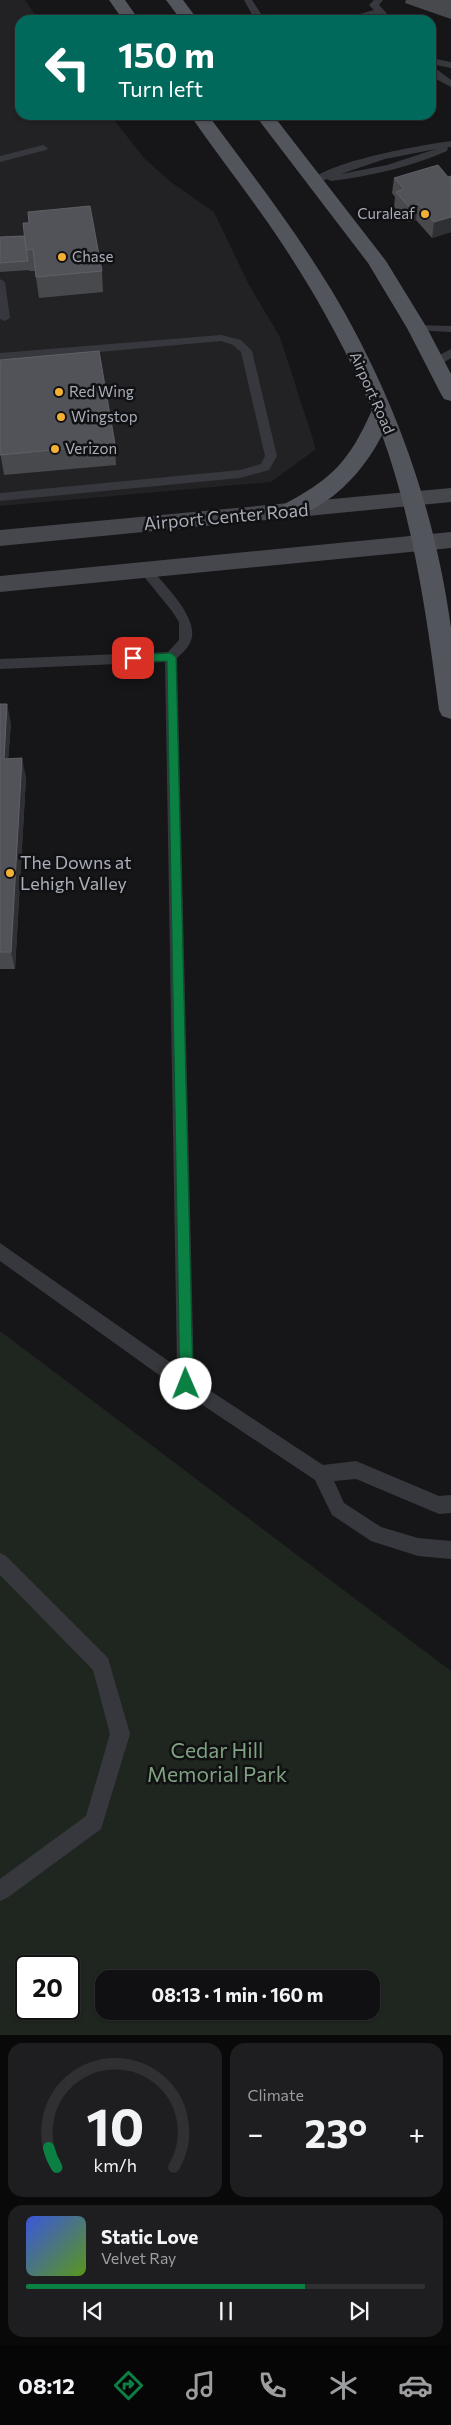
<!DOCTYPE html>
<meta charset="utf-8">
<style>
:root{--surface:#101012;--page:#1e1e20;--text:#f1f3f6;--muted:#9c9d9f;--line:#303032;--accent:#0b8043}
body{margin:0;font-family:Commissioner,sans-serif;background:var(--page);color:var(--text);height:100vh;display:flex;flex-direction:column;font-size:19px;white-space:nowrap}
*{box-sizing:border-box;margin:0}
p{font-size:16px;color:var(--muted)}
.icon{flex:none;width:28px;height:28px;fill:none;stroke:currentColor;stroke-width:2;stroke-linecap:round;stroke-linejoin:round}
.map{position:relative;height:2035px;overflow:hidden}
.details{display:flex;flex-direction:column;gap:8px;padding:8px;background:#09090a;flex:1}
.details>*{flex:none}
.hud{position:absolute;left:15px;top:15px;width:421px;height:105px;border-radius:15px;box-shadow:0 1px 4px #0004,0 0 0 1px var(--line);background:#00695c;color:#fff;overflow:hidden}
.speed{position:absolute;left:15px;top:1955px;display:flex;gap:10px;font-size:25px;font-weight:700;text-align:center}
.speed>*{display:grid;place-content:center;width:65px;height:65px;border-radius:50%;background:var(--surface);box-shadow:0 1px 4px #0004,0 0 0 1px var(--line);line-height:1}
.speed .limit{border:2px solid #111;border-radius:8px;background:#fff;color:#111}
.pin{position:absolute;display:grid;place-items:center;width:42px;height:42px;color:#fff;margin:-21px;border-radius:10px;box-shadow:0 2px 8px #0006}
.me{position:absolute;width:55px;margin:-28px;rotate:359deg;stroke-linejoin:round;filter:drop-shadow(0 0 4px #0008)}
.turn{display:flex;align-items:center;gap:18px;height:105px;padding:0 20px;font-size:22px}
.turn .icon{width:65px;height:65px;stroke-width:2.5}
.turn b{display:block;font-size:35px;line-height:42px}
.big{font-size:38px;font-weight:700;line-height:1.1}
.details .card{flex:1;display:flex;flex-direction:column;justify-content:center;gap:8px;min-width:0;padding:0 18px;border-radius:15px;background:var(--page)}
.details .dial{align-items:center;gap:0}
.dial svg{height:130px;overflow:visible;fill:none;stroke:var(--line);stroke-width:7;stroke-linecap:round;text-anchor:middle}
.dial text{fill:var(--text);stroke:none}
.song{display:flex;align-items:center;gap:15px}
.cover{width:60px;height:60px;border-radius:8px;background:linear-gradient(135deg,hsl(230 70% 55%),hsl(90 70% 35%))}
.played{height:5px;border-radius:2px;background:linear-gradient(90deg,var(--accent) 70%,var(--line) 70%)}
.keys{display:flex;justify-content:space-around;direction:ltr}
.heat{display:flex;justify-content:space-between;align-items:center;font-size:28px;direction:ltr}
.details .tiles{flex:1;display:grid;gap:8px;grid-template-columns:1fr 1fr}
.card:last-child{grid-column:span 2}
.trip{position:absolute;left:95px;top:1970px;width:285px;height:50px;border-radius:15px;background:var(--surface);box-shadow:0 1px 4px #0004,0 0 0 1px var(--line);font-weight:700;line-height:50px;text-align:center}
.tabs{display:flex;height:80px;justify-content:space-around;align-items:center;background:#060607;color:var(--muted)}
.tabs .icon{width:35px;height:35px}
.tabs .current{color:var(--accent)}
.tabs b{font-size:22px;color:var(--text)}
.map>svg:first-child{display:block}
</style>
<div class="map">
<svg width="451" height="2035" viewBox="0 0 451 2035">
<rect width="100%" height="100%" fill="#161618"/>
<polygon fill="#222225" points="0,0 25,0 39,20 20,20 20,115 110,115 145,159 171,182 214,212 249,285 280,337 316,449 271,482 0,506"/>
<path fill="#1e261f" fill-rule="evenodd" d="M0,1331L451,1671V2035H0ZM26,1966H69V2009H26ZM104,1979H371V2011H104Z"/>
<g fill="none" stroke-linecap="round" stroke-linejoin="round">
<g fill="#37383d" fill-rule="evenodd">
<polygon points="244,0 252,0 265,20 255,20"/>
<polygon points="374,0 383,0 379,5 393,20 383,20 378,14 355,20 339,20 374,10 369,5"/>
<polygon points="431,58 451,62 451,68 431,64"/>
<polygon points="431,65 451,80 451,87 436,79 431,74"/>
<path d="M451,141V147H448L447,151C410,167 371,176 331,181L327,179L315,184L310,181C330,161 421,145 451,141ZM436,149L387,165L341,174L385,159Z"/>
<polygon points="43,145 48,148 46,150 0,162 0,156"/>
<polygon points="0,279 5,282 10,318 5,321 0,319"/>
<polygon points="417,325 451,326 451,332 413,330 412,328"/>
<polygon points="221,335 241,340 252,351 277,456 269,470 240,478 0,501 0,493 240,470 261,464 265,456 241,352 233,345 221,341 0,361 0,353"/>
<polygon points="451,349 451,358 440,365 432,365 432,359"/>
<path d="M145,566L149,567C163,583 202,620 190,643C187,649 182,653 177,658L194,1380L323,1465L356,1461L439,1496L451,1495V1513L439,1514L356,1479L334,1481L344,1503L381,1527L418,1538L451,1541V1559L418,1556L371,1541L332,1515L315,1480L180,1390L0,1261V1243L177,1367L165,662L0,669V659L168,652L179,640V622L172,611L141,573L139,570L141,567Z"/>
<polygon points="0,1553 6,1556 108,1658 130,1734 101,1829 7,1898 0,1901 0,1879 86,1816 110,1734 93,1670 0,1575"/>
</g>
<g fill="#45474d" fill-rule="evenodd">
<polygon points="451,488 451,502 0,546 0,530"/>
<polygon points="451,532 451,548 0,592 0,576"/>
</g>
<g fill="#53555c" fill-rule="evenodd">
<polygon points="109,0 125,0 139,20 123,20"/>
<polygon points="166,0 183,0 198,20 181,20"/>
<path d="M190,115H208C251,173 295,230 332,291C394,395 435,509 451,628C451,658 451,690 451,719L442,716L439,710C427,618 414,523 382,435C363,473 330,507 289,519L281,516L278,511L281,506C332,479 349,462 372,410C347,350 315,293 279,239C251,197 219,157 190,115Z"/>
<polygon points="255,115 273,115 386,261 427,328 451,374 451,401 444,399 441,394 407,328 368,263"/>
</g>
</g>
<g fill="#47494d">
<polygon points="406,0 451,0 451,19 405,3"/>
<polygon points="451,176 451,232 432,238 416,220 408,222 394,207 395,197 392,193 394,178 448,177"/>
<polygon points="24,236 102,271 103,292 39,298 35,271 29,271 29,270 0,272 0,237"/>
<polygon points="115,444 116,465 4,475 0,451"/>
<polygon points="0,704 11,723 8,758 26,777 15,969 0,969"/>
</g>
<g fill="#2f3033">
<polygon points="418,204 416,220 408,222 409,207"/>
<polygon points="451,217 451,232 432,238 434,222"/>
<polygon points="7,704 11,723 7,778 4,759"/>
<polygon points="22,758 26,777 15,969 11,952"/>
</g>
<g fill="#525359" stroke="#5f6168">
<polygon points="438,165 448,177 451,176 451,217 434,222 418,204 409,207 396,192 404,189 394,178"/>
<polygon points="90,206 102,271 36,277 33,249 26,250 23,223 29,223 28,212"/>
<polygon points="24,236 28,261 0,263 0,237"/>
<polygon points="99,351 115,444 0,455 0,360"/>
<polygon points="0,704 7,704 4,759 22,758 11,952 0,952"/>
</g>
<polygon fill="#0b8043" stroke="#07532c" points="171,653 176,657 193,1384 191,1388 186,1390 182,1388 180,1384 167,661 133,662 128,658 133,655"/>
<g fill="#f2b134" stroke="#111113" stroke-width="2">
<circle cx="425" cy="214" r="5"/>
<circle cx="62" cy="257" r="5"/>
<circle cx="59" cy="392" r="5"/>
<circle cx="61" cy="417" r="5"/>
<circle cx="55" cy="449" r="5"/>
<circle cx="10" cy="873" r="5"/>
</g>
<g text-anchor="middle" stroke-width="5" stroke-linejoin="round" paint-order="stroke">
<g font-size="15" fill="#a8adb8" stroke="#111113" text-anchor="start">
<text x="415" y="219" text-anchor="end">Curaleaf</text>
<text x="72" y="262">Chase</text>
<text x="69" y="397">Red Wing</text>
<text x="71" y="422">Wingstop</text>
<text x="65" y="454">Verizon</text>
</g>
<g font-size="15" fill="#a8adb8" stroke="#111113">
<text transform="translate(372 393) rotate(66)" y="5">Airport Road</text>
</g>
<g font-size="18" fill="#a8adb8" stroke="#111113">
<text transform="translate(226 517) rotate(-5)" y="6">Airport Center Road</text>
</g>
<g font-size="18" fill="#a8adb8" stroke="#111113" text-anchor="start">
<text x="20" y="869">The Downs at<tspan x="20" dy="21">Lehigh Valley</tspan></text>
</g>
<g font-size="21" fill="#7fa381" stroke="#111113">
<text x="217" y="1758">Cedar Hill<tspan x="217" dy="24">Memorial Park</tspan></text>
</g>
</g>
</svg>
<div class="speed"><div class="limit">20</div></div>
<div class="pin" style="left:133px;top:658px;background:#d93025"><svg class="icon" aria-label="arrive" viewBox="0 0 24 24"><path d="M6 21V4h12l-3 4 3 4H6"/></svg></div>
<svg class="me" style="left:186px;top:1384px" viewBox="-20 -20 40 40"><circle r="19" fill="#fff"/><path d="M0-13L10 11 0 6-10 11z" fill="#0b8043"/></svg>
<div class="trip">08:13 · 1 min · 160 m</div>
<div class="hud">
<div class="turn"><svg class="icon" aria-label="left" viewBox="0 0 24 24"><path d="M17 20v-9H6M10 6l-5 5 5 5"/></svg><div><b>150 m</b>Turn left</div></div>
</div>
</div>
<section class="details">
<div class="tiles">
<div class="card dial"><svg viewBox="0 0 100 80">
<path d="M14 69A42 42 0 1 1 86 69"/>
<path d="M14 69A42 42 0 0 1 9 57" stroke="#0b8043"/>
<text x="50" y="56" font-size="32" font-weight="700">10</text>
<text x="50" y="72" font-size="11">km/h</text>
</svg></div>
<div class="card"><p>Climate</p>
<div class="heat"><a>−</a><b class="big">23°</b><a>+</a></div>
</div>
<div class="card">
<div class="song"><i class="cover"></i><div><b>Static Love</b><p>Velvet Ray</p></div></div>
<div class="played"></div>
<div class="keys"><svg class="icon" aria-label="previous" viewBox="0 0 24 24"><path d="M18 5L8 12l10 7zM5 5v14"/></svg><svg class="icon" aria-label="pause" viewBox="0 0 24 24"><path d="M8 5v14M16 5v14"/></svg><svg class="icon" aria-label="next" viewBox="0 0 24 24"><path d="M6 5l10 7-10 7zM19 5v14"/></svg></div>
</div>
</div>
</section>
<nav class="tabs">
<b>08:12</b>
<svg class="icon current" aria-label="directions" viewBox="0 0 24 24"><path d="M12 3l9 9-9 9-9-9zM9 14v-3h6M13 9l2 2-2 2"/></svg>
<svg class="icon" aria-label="music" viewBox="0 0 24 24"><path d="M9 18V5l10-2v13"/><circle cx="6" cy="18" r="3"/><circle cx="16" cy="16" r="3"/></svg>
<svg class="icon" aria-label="phone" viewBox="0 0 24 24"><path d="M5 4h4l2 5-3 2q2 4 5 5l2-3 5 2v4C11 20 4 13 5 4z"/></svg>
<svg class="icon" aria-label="climate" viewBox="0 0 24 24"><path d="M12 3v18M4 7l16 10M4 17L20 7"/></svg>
<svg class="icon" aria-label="car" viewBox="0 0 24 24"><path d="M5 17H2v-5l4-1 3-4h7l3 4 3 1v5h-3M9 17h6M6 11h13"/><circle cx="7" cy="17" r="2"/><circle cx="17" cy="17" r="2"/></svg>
</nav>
